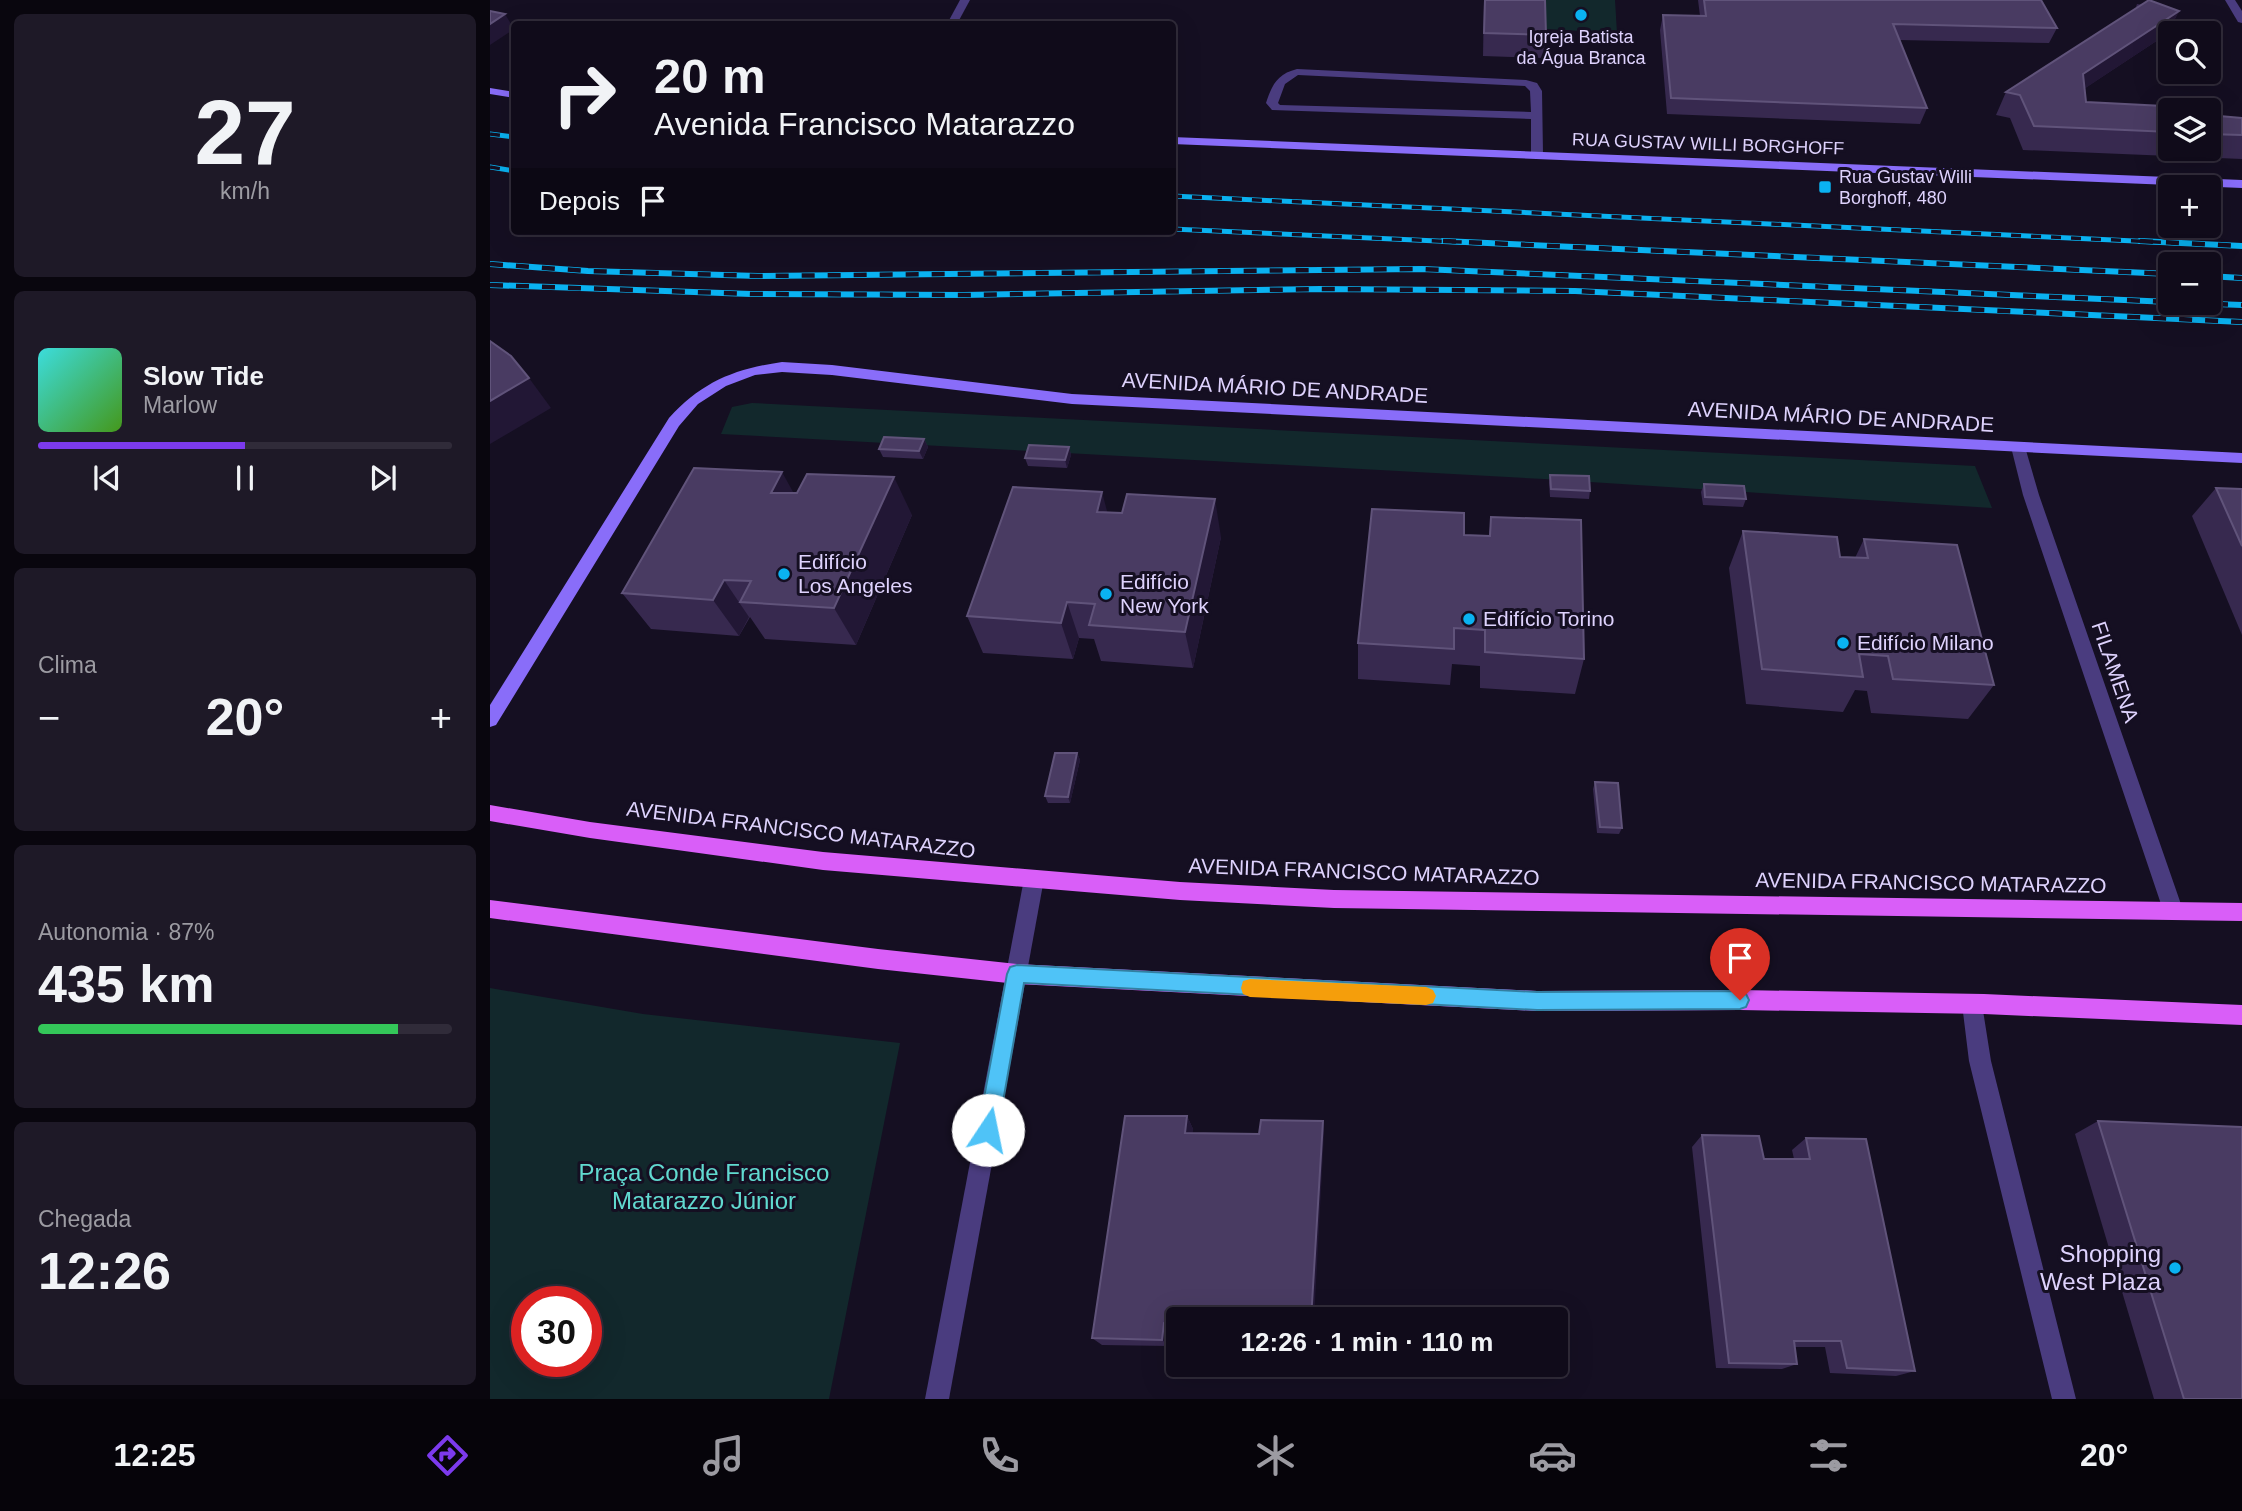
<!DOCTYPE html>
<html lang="pt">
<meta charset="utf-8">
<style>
:root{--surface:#100b1a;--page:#1e1927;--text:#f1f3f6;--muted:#9c9ba2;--line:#302b39;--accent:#7c3aed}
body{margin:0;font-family:Arial,sans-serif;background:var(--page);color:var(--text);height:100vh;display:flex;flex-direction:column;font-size:26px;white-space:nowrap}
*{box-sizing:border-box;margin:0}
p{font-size:23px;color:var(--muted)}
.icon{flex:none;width:38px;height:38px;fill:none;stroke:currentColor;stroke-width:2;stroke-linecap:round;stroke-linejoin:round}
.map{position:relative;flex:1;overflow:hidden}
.details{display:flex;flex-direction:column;gap:14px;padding:14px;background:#09060e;width:490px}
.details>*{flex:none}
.banner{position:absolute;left:21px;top:21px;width:665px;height:214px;border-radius:7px;box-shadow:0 7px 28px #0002,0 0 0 2px var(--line);background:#100b1a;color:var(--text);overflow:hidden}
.buttons{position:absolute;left:1668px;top:21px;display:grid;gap:14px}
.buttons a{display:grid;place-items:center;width:63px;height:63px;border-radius:7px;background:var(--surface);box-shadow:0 7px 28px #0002,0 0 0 2px var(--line);font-size:35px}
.speed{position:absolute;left:21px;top:1286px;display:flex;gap:14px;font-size:35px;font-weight:700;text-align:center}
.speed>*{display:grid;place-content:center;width:91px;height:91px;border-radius:50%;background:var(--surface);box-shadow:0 7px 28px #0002,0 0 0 2px var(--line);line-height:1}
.speed .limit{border:10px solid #d22;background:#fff;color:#111}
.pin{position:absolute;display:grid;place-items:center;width:60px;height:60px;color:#fff;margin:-72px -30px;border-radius:50% 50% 50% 0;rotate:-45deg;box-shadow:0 0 7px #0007}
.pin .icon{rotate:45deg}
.me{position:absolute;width:77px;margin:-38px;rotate:11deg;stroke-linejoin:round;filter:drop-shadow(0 0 5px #0008)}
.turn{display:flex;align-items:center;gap:24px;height:147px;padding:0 28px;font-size:32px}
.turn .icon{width:91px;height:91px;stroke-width:2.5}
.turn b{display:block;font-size:49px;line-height:60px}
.then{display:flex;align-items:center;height:66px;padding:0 28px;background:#0003;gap:14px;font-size:26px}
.big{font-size:52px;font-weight:800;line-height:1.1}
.details .card{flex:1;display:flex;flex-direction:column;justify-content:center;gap:10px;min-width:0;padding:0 24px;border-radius:10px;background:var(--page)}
.details .dial{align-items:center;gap:0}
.dial b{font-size:91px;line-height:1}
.song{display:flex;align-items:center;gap:21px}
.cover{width:84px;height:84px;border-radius:10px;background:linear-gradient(135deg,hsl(180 70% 55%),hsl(100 70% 35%))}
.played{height:7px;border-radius:4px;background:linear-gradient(90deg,var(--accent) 50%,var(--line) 50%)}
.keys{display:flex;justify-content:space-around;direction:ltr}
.heat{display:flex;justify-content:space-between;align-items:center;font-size:38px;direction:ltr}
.charge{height:10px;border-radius:5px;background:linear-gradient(90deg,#34c759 87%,var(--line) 0)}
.trip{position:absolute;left:676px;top:1307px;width:402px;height:70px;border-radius:7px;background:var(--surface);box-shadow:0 7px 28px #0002,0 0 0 2px var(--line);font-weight:800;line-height:70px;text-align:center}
.tabs{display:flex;height:112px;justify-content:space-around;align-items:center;background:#06040a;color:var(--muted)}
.tabs .icon{width:49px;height:49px}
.tabs .selected{color:var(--accent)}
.tabs b{font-size:32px;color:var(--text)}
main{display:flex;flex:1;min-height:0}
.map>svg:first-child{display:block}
</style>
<main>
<section class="details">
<div class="card dial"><b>27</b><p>km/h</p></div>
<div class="card">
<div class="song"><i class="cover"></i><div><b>Slow Tide</b><p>Marlow</p></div></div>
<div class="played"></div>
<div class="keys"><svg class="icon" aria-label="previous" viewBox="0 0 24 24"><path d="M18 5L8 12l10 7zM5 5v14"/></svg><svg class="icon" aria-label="pause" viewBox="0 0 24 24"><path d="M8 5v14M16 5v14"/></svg><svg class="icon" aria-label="next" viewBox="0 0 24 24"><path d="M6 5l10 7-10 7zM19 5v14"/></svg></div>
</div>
<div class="card"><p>Clima</p>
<div class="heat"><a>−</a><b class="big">20°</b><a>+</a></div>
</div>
<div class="card"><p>Autonomia · 87%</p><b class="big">435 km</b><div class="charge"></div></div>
<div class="card"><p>Chegada</p><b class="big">12:26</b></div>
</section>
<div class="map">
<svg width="1752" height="1399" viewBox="0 0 1752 1399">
<rect width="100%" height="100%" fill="#150f22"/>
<g fill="#12282c" fill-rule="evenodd">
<polygon points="1056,0 1125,0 1127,33 1056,29"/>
<polygon points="262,403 1485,466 1502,508 1054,479 231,434 242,407"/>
<path d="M0,988L153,1014L410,1043L339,1399H0ZM37,1302H96V1362H37Z"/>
</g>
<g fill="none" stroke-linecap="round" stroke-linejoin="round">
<g fill="#4a3c7f" fill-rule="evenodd">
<polygon points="470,0 480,0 467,24 457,24"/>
<polygon points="1735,0 1745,0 1752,11 1752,23 1748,22"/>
<path d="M807,69L1036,80L1047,83L1052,91L1053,154L1047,158L1041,154V119L782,110L776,103C782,85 787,74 807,69ZM808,75L1035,86L1040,91L1041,112L790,105L788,103L795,84Z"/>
</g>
<g fill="#4a3c7f" fill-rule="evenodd">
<polygon points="1528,442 1535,447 1549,495 1693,910 1690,916 1683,919 1676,916 1673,910 1533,495 1521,447"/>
<polygon points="544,870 551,873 554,879 459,1399 435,1399 534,879 537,873"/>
<polygon points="1482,994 1489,997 1492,1004 1501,1061 1586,1399 1562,1399 1479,1061 1472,1004 1475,997"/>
</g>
<g fill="#896df9" fill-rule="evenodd">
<polygon points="0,88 24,92 24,98 0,94"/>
<polygon points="682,137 1752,180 1752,188 682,144"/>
<path d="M292,362L342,365L582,394L1752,453V463L582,404L342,375L292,372L265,375L236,386L208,404L189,426L6,725L0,727V705L179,418C212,382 244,369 292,362Z"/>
</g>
<g fill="#d95ef8" fill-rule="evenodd">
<polygon points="0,805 100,822 333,852 690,882 844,890 1752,903 1752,921 844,908 690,900 333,870 100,838 0,821"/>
<polygon points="0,900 388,949 527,964 1047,991 1250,990 1494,994 1752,1005 1752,1025 1494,1014 1250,1010 1047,1011 527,984 388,969 0,918"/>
</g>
<defs>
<g id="rail-far1">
<polyline points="0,134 24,137"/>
<polyline points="0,167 24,171"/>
<polyline points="682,196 1688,243"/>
<polyline points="682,229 992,243"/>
</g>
<g id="rail">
<polyline points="953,241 1680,274"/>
<polyline points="1650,241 1752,246"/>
<polyline points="0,264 98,271 268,276 932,269 1680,302"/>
<polyline points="1718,276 1752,278"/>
<polyline points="0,285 261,294 474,295 830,289 1085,291 1752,322"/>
<polyline points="1699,303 1752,305"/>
</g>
</defs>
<use href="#rail-far1" stroke="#0ab2f1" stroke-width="5"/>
<use href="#rail" stroke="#0ab2f1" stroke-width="6"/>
<use href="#rail-far1" stroke="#150f22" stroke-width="3.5" stroke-dasharray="10" stroke-linecap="butt"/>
<use href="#rail" stroke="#150f22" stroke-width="4.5" stroke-dasharray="13" stroke-linecap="butt"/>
</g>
<g fill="#37294f">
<polygon points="994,0 1055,0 1056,35 1053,58 993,56"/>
<polygon points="1208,0 1551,0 1567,28 1559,43 1409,40 1437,108 1430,124 1177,114 1170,30 1173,15 1210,16"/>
<polygon points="1647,4 1689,11 1677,34 1595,88 1596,102 1680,110 1680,149 1718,149 1718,115 1752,118 1752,159 1533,150 1520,118 1506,115 1516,92 1645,10"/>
<polygon points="434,439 438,447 433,459 393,457 389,449"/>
<polygon points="579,447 581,455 577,468 538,466 535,458"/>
<polygon points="1060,475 1100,491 1099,499 1060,497 1059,483"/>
<polygon points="1214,484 1256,499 1253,507 1213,505 1211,492"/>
<polygon points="1726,488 1752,489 1752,635 1702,516"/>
<polygon points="304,493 422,515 366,645 275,639 260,617 249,636 161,629 132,593"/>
<polygon points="617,512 731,537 703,668 611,661 604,639 589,638 583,659 493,653 477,616"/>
<polygon points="1001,517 1094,659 1085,694 990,688 990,666 962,664 960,685 868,679 868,643 974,535 999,536"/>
<polygon points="1253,531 1350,557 1365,558 1374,539 1504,685 1478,719 1381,713 1377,691 1365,690 1353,712 1256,704 1239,568"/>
<polygon points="587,753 590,760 580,803 558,803 555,796"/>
<polygon points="1105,782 1132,828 1129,834 1107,833 1103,789"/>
<polygon points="697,1116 703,1129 702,1133 769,1134 833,1121 834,1134 688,1320 688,1330 681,1330 679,1346 612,1345 602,1338"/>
<polygon points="1608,1121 1752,1399 1664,1399 1585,1134"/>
<polygon points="1212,1135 1274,1159 1304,1159 1302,1150 1316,1138 1425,1371 1406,1376 1340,1373 1335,1347 1304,1347 1307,1364 1292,1369 1226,1368 1202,1147"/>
</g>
<g fill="#221735">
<polygon points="1689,11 1677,34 1582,97 1593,74"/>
<polygon points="15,14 24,29 0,45 0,24"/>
<polygon points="39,378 61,408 0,444 0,401"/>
<polygon points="434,439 438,447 433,459 429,451"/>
<polygon points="579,447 581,455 577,468 575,460"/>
<polygon points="292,472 313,510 281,493"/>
<polygon points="404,477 422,515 366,645 344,608"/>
<polygon points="612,492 622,530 607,512"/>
<polygon points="725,499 731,537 703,668 695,632"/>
<polygon points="234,580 259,617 249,636 223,600"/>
<polygon points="577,602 589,638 583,659 571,623"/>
<polygon points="587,753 590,760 580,803 578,797"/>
<polygon points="697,1116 703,1129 701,1145 695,1133"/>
<polygon points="833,1121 834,1134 824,1320 821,1320"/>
<polygon points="674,1323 681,1330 679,1346 672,1340"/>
</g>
<g fill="#493b62" stroke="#60537a" stroke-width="2">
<polygon points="995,0 1055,0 1056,35 994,33"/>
<polygon points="1214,0 1551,0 1567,28 1403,24 1437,108 1181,98 1173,15 1216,16"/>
<polygon points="1659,0 1689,11 1593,74 1596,102 1713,108 1715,110 1680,110 1680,132 1544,126 1530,95 1516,92"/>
<polygon points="0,11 15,14 0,24"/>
<polygon points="1718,115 1752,118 1752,135 1718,134"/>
<polygon points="0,341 21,356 39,378 0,401"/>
<polygon points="394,437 434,439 429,451 389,449"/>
<polygon points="539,445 579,447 575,460 535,458"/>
<polygon points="204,468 292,472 281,493 307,493 317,474 404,477 344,608 250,602 261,581 234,580 223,600 132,593"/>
<polygon points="1060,475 1099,476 1100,491 1061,489"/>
<polygon points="1214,484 1254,486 1256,499 1215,497"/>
<polygon points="523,487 612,492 607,512 632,513 637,494 725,499 695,632 599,625 605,604 577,602 571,623 477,616"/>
<polygon points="1726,488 1752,489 1752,546"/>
<polygon points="882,509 974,513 974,535 1000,536 1001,517 1091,520 1094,659 995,652 995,630 964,628 964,649 868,643"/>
<polygon points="1253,531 1347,537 1350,557 1378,558 1374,539 1467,545 1504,685 1403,679 1398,656 1369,654 1373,677 1272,669"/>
<polygon points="565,753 587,753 578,797 555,796"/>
<polygon points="1105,782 1128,783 1132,828 1110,827"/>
<polygon points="635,1116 697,1116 695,1133 769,1134 771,1120 833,1121 821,1320 688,1320 688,1324 674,1323 672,1340 602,1338"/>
<polygon points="1608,1121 1752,1127 1752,1399 1694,1399"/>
<polygon points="1212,1135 1269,1136 1274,1159 1320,1159 1316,1138 1376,1139 1425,1371 1357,1368 1351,1341 1304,1341 1307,1364 1239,1363"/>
</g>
<polygon fill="#4fc3f7" stroke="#337fa1" stroke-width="2" points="527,965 1047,992 1250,991 1256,994 1259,1000 1256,1007 1250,1009 1047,1010 534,983 508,1130 505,1137 498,1140 491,1137 488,1130 517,974 520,967"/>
<polygon fill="#f59e0b" points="760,979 936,987 943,990 946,996 943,1003 936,1005 760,997 753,994 751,988 753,981"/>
<g fill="#0ab2f1" stroke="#150f22" stroke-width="2.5">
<circle cx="1091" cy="15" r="7"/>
<rect x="1328" y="180" width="14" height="14" rx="3.5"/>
<circle cx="294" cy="574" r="7"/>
<circle cx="616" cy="594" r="7"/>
<circle cx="979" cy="619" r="7"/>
<circle cx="1353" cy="643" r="7"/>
<circle cx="1685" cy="1268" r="7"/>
</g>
<g text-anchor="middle" stroke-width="6" stroke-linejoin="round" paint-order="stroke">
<g font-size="18" fill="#ded2fd" stroke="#150f22">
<text x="1091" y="43">Igreja Batista<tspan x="1091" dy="21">da Água Branca</tspan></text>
<text x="1349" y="183" text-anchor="start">Rua Gustav Willi<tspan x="1349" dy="21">Borghoff, 480</tspan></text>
</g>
<g font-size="18" fill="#ded2fd" stroke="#150f22">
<text transform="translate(1218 144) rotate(2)" y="6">RUA GUSTAV WILLI BORGHOFF</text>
</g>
<g font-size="21" fill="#ded2fd" stroke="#150f22">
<text transform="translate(785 388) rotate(3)" y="7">AVENIDA MÁRIO DE ANDRADE</text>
<text transform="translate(1351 417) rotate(3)" y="7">AVENIDA MÁRIO DE ANDRADE</text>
<text transform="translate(1625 672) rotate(71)" y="7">FILAMENA</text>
<text transform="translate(311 830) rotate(7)" y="7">AVENIDA FRANCISCO MATARAZZO</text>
<text transform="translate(874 872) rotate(2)" y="7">AVENIDA FRANCISCO MATARAZZO</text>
<text transform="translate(1441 883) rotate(1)" y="7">AVENIDA FRANCISCO MATARAZZO</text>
</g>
<g font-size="21" fill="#ded2fd" stroke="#150f22" text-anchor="start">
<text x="308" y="569">Edifício<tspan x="308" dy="24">Los Angeles</tspan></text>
<text x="630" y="589">Edifício<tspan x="630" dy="24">New York</tspan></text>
<text x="993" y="626">Edifício Torino</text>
<text x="1367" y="650">Edifício Milano</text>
</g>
<g font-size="24" fill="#61dad0" stroke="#150f22">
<text x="214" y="1181">Praça Conde Francisco<tspan x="214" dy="28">Matarazzo Júnior</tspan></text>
</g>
<g font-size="24" fill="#ded2fd" stroke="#150f22" text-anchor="end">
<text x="1671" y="1262">Shopping<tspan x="1671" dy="28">West Plaza</tspan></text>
</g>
</g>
</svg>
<div class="buttons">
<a><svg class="icon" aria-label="search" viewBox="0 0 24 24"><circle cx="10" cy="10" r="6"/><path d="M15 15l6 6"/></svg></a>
<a><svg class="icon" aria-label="layers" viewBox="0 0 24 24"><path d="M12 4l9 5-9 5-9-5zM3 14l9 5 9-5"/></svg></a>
<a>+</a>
<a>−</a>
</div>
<div class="speed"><div class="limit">30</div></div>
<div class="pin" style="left:1250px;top:1000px;background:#d93025"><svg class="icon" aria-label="arrive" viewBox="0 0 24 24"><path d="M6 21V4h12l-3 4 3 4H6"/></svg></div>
<svg class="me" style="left:498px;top:1130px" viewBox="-20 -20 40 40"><circle r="19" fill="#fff"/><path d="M0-13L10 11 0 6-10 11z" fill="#4fc3f7"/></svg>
<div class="trip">12:26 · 1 min · 110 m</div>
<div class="banner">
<div class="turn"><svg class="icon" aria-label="right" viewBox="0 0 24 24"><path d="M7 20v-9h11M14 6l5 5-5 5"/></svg><div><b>20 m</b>Avenida Francisco Matarazzo</div></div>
<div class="then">Depois<svg class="icon" aria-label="arrive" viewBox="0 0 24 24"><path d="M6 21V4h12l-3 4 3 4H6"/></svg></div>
</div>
</div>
</main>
<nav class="tabs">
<b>12:25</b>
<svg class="icon selected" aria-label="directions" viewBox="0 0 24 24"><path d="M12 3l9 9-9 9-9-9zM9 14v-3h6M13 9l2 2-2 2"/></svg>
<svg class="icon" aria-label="music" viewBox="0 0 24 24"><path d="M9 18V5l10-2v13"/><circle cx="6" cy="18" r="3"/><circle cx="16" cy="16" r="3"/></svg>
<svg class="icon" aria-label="phone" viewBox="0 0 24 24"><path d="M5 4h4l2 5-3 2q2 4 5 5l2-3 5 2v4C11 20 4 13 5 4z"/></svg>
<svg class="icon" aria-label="climate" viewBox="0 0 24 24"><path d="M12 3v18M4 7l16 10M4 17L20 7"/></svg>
<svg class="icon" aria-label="car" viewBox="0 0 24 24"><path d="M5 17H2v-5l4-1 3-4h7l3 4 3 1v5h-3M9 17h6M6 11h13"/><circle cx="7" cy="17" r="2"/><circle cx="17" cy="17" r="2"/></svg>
<svg class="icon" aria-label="filters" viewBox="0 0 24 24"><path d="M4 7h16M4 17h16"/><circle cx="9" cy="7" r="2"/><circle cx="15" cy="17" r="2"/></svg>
<b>20°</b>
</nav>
